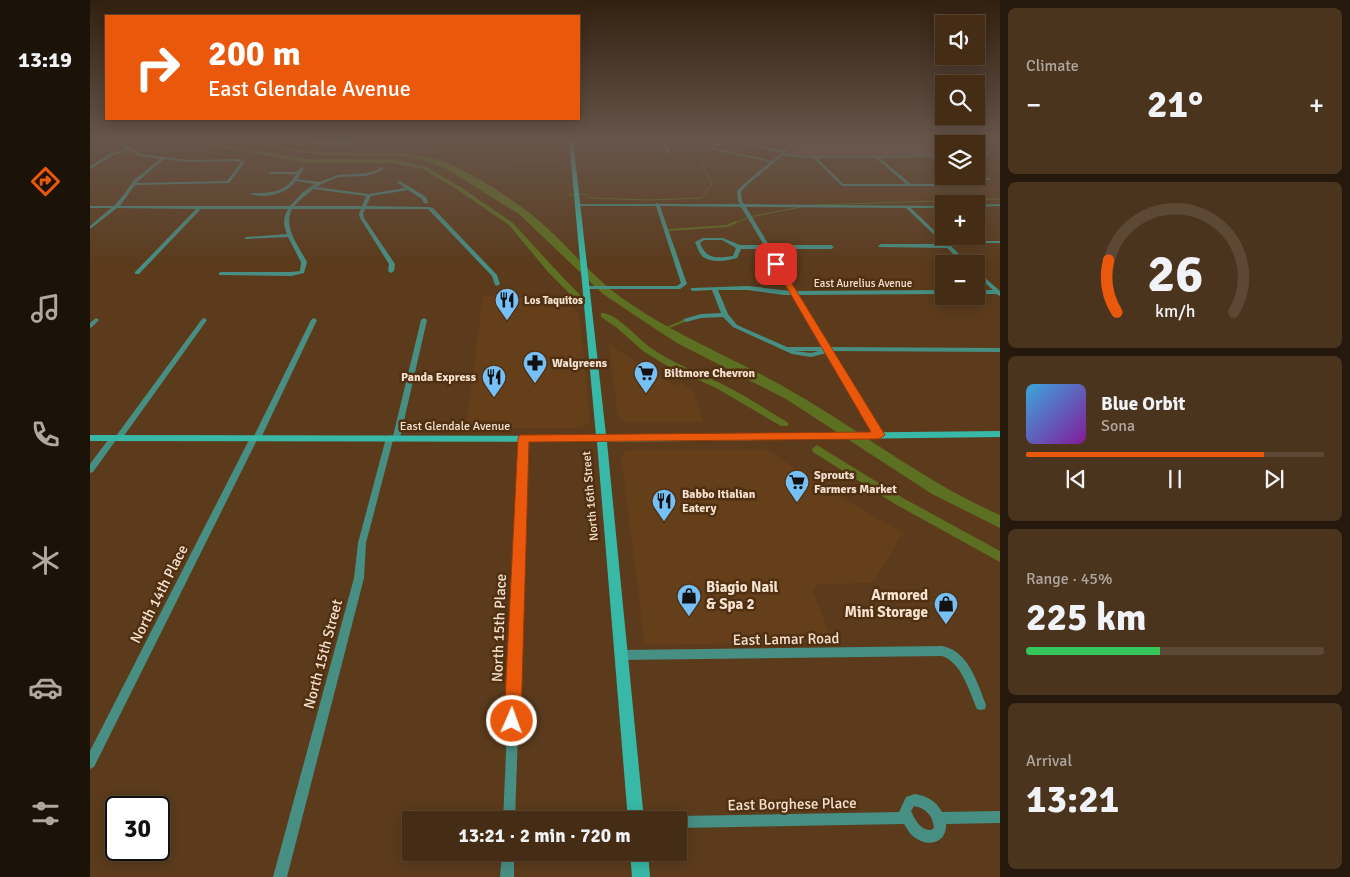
<!DOCTYPE html>
<meta charset="utf-8">
<style>
:root{--surface:#442c15;--page:#4b341e;--text:#f1f3f6;--muted:#afa7a0;--line:#5c4834;--accent:#ea580c}
body{margin:0;font-family:Signika,sans-serif;background:var(--page);color:var(--text);height:100vh;display:flex;flex-direction:column;font-size:19px;white-space:nowrap}
*{box-sizing:border-box;margin:0}
p{font-size:16px;color:var(--muted)}
.icon{flex:none;width:28px;height:28px;fill:none;stroke:currentColor;stroke-width:2;stroke-linecap:round;stroke-linejoin:round}
.map{position:relative;flex:1;overflow:hidden}
.drawer{display:flex;flex-direction:column;gap:8px;padding:8px;background:#25180c;width:350px}
.drawer>*{flex:none}
.banner{position:absolute;left:15px;top:15px;width:475px;height:105px;border-radius:0px;box-shadow:0 2px 12px #0003,0 0 0 1px var(--line);background:#ea580c;color:#fff;overflow:hidden}
.tools{position:absolute;left:845px;top:15px;display:grid;gap:10px}
.tools a{display:grid;place-items:center;width:50px;height:50px;border-radius:0px;background:var(--surface);box-shadow:0 2px 12px #0003,0 0 0 1px var(--line);font-size:25px}
.speed{position:absolute;left:15px;top:796px;display:flex;gap:10px;font-size:25px;font-weight:700;text-align:center}
.speed>*{display:grid;place-content:center;width:65px;height:65px;border-radius:50%;background:var(--surface);box-shadow:0 2px 12px #0003,0 0 0 1px var(--line);line-height:1}
.speed .limit{border:2px solid #111;border-radius:8px;background:#fff;color:#111}
.pin{position:absolute;display:grid;place-items:center;width:42px;height:42px;color:#fff;margin:-21px;border-radius:10px;box-shadow:0 2px 8px #0006}
.me{position:absolute;width:55px;margin:-28px;rotate:2deg;stroke-linejoin:round;filter:drop-shadow(0 0 4px #0008)}
.turn{display:flex;align-items:center;gap:18px;height:105px;padding:0 20px;font-size:22px}
.turn .icon{width:65px;height:65px;stroke-width:2.5}
.turn b{display:block;font-size:35px;line-height:42px}
.big{font-size:38px;font-weight:700;line-height:1.1}
.drawer .tile{flex:1;display:flex;flex-direction:column;justify-content:center;gap:8px;min-width:0;padding:0 18px;border-radius:8px;background:var(--page)}
.drawer .dial{align-items:center;gap:0}
.dial svg{height:130px;overflow:visible;fill:none;stroke:var(--line);stroke-width:7;stroke-linecap:round;text-anchor:middle}
.dial text{fill:var(--text);stroke:none}
.song{display:flex;align-items:center;gap:15px}
.cover{width:60px;height:60px;border-radius:8px;background:linear-gradient(135deg,hsl(200 70% 55%),hsl(290 70% 35%))}
.played{height:5px;border-radius:2px;background:linear-gradient(90deg,var(--accent) 80%,var(--line) 80%)}
.keys{display:flex;justify-content:space-around;direction:ltr}
.heat{display:flex;justify-content:space-between;align-items:center;font-size:28px;direction:ltr}
.charge{height:8px;border-radius:4px;background:linear-gradient(90deg,#34c759 45%,var(--line) 0)}
.trip{position:absolute;left:312px;top:811px;width:285px;height:50px;border-radius:0px;background:var(--surface);box-shadow:0 2px 12px #0003,0 0 0 1px var(--line);font-weight:700;line-height:50px;text-align:center}
main{display:flex;flex:1;min-height:0}
.tab-bar{display:flex;flex-direction:column;width:90px;justify-content:space-around;align-items:center;background:#1b1208;color:var(--muted)}
.tab-bar .icon{width:35px;height:35px}
.tab-bar .active{color:var(--accent)}
.tab-bar b{font-size:22px;color:var(--text)}
.map>svg:first-child{display:block}
</style>
<main>
<nav class="tab-bar">
<b>13:19</b>
<svg class="icon active" aria-label="directions" viewBox="0 0 24 24"><path d="M12 3l9 9-9 9-9-9zM9 14v-3h6M13 9l2 2-2 2"/></svg>
<svg class="icon" aria-label="music" viewBox="0 0 24 24"><path d="M9 18V5l10-2v13"/><circle cx="6" cy="18" r="3"/><circle cx="16" cy="16" r="3"/></svg>
<svg class="icon" aria-label="phone" viewBox="0 0 24 24"><path d="M5 4h4l2 5-3 2q2 4 5 5l2-3 5 2v4C11 20 4 13 5 4z"/></svg>
<svg class="icon" aria-label="climate" viewBox="0 0 24 24"><path d="M12 3v18M4 7l16 10M4 17L20 7"/></svg>
<svg class="icon" aria-label="car" viewBox="0 0 24 24"><path d="M5 17H2v-5l4-1 3-4h7l3 4 3 1v5h-3M9 17h6M6 11h13"/><circle cx="7" cy="17" r="2"/><circle cx="17" cy="17" r="2"/></svg>
<svg class="icon" aria-label="filters" viewBox="0 0 24 24"><path d="M4 7h16M4 17h16"/><circle cx="9" cy="7" r="2"/><circle cx="15" cy="17" r="2"/></svg>
</nav>
<div class="map">
<svg width="910" height="877" viewBox="0 0 910 877">
<rect width="100%" height="100%" fill="#5b3b1c"/>
<g fill="#653e1a">
<polygon points="348,140 472,140 476,167 431,167 417,160 418,149 344,149"/>
<polygon points="393,295 426,295 428,298 471,298 485,311 489,312 500,419 497,425 489,428 376,428"/>
<polygon points="519,345 586,386 590,383 604,391 613,422 538,423 528,418"/>
<polygon points="537,450 678,450 727,483 813,533 783,583 728,584 723,591 743,642 555,645 531,456"/>
</g>
<polygon fill="#855663" points="713,140 855,140 859,144 854,144 853,155 712,156 698,153"/>
<path fill="#5d6f20" d="M129,140C164,140 197,149 231,152C273,156 315,146 355,162C385,174 432,205 456,227C479,248 500,273 524,292C579,334 644,357 703,392C773,432 836,483 910,515V528L842,494L696,399L587,343L567,330L513,294L429,214L355,168L332,160L311,156L232,155Z"/>
<g fill="none" stroke-linecap="round" stroke-linejoin="round">
<g stroke="#5d6f20" stroke-width="1">
<polyline points="155,140 160,140"/>
<polyline points="478,195 496,194 498,198 561,200 611,198 622,184 603,143 608,140"/>
<polyline points="724,205 910,199"/>
<polyline points="643,224 659,217 711,207"/>
</g>
<g stroke="#5d6f20" stroke-width="2">
<polyline points="579,230 637,226 646,222"/>
<polyline points="577,328 596,320"/>
</g>
<g fill="#5d6f20" fill-rule="evenodd">
<polygon points="91,140 104,140 217,159 302,159 337,167 372,188 423,223 464,268 490,295 489,297 483,297 458,272 419,225 368,190 333,169 302,163 217,163"/>
<path d="M511,313C526,312 549,340 561,348C582,363 607,372 630,383C653,394 675,409 697,422L699,424L697,426H691L626,388L574,364L553,351L526,327L511,317Z"/>
<polygon points="727,445 813,498 910,551 910,562 805,504 723,452 722,449"/>
</g>
<g fill="#478e83" fill-rule="evenodd">
<path d="M23,140H28L51,154L98,160L148,159L155,162L139,183L45,185L30,206H200L213,192L225,184L206,181C196,194 175,199 160,194L162,193C181,193 196,193 206,174H179V172H207L212,167L214,168L207,179L229,182L248,175L276,173L285,171L291,167H293V169L288,172L276,176L248,177L226,187L279,194L315,188L307,182L310,181L336,197L338,203H334L332,199L318,190L281,196L276,206L339,207L343,208L407,275L410,284L407,286L405,285L402,276L338,209H275L273,214L274,218L305,264L304,271L301,273L298,271L299,264L270,218L269,214L271,209H202C193,228 208,245 217,262L214,273L201,276L129,275V273L131,272H201L210,271L211,262L198,237L156,239L154,238L156,237L197,234C193,224 193,218 198,209H111L49,274H45V272L106,209L27,208L0,229V226L21,208H0V206H24L35,193L44,180L70,159L49,156L40,150L24,155L0,169V166L22,153L37,149ZM74,159L98,162L147,161L151,162L137,181L46,183ZM223,189L276,196L272,206H204L209,201Z"/>
<polygon points="266,140 269,141 263,144 202,145 200,144 202,143 262,142"/>
<polygon points="572,140 576,140 580,153 577,152"/>
<path d="M630,140H635L625,148L682,161L692,153L637,140H646L694,151L706,140H711L695,153L711,156L854,155V157L790,158L821,184H845L900,178V180H899L845,186H752L723,158H711L693,155L656,186L651,192L652,201L654,204L854,206V208H821L855,241H910V243H858L879,264H874L857,248L789,247L788,246L791,244H854L816,208L656,207L679,245H741L744,247L741,249H681L706,291L854,290V294L708,295L740,347L910,348V352L742,351L793,435L792,437H786L737,353L721,357L702,354L643,327L633,317L611,318L596,322L593,320L594,319L611,314L631,313L622,290L603,291L601,290V288L658,286L701,291L676,249H651L647,258C638,261 621,263 613,257C609,253 607,247 605,242L613,238H633L650,245H674L651,207L570,206L597,284L590,289H495V287L497,286H587L591,283L566,206H488L486,205L488,204H565L567,203L569,204H650L648,201L647,191L654,184L680,162L621,149V147ZM727,158H786L816,184H753ZM614,240H632L646,248L643,256C626,258 617,260 610,243ZM628,290H658L694,295H703L734,347H697L647,325L638,314ZM705,351H728L721,353Z"/>
<polygon points="856,140 861,140 866,144 861,144"/>
<polygon points="891,144 893,144 900,155 886,155 886,153 896,153"/>
<polygon points="910,204 910,206 886,207 886,205"/>
<polygon points="886,270 910,291 910,296 906,294 886,294 886,290 903,290 886,275"/>
<polygon points="6,318 9,320 2,327 0,328 0,323"/>
<polygon points="114,318 117,320 31,440 26,440 3,472 0,473 0,464 21,436 26,436 112,319"/>
<polygon points="224,318 227,320 171,438 170,440 167,440 4,767 0,769 0,751 160,438 161,436 164,436 221,320"/>
<polygon points="334,318 337,320 310,438 306,441 303,440 276,543 274,578 197,877 183,877 264,578 268,543 296,438 300,435 303,436 331,320"/>
<polygon points="434,435 438,438 425,820 413,820 430,438"/>
<path d="M852,646C856,647 860,648 863,650C881,660 889,687 896,705L895,709L891,710L887,709C879,691 872,663 852,656L531,660L527,658L526,655L527,652L531,650Z"/>
<path d="M825,794C837,796 846,801 852,812L910,811V823L856,824C857,843 838,848 824,837C820,834 817,829 814,824L589,828V820H584L585,818L589,816L809,812L816,797ZM824,806C836,808 843,816 844,828L841,830C831,831 825,820 821,811Z"/>
<polygon points="412,852 424,852 424,877 410,877"/>
</g>
<g fill="#38b8a6" fill-rule="evenodd">
<polygon points="479,140 483,140 516,435 910,431 910,437 517,442 554,820 538,820 507,442 0,441 0,435 506,436"/>
<polygon points="540,852 558,852 560,877 542,877"/>
</g>
</g>
<linearGradient id="sky" x2="0" y2="1"><stop stop-color="#32200f"/><stop offset="0.53" stop-color="#66554b"/><stop offset="1" stop-color="#66554b" stop-opacity="0"/></linearGradient>
<rect width="910" height="263" fill="url(#sky)"/>
<polygon fill="#ea580c" stroke="#983908" points="684,262 690,264 795,435 789,439 439,442 431,721 428,727 422,730 416,727 414,721 428,438 430,435 781,432 683,264"/>
<defs>
<symbol id="restaurant-pin" viewBox="-11 -11 22 30"><path d="M0 17L-7.5 6A9.5 9.5 0 1 1 7.5 6Z" fill="#75c0f6" stroke="#503011"/><path d="M-5-6h1v4h1v-4h1v4h1v-4h1v5L-1.5 .5V6h-2V.5L-5-1ZM5-6V6H3V1.5H1.5Q1.5-4 5-6Z" fill="#111"/></symbol>
<symbol id="pharmacy-pin" viewBox="-11 -11 22 30"><path d="M0 17L-7.5 6A9.5 9.5 0 1 1 7.5 6Z" fill="#75c0f6" stroke="#503011"/><path d="M-2-6h4v4h4v4h-4v4h-4v-4h-4v-4h4Z" fill="#111"/></symbol>
<symbol id="supermarket-pin" viewBox="-11 -11 22 30"><path d="M0 17L-7.5 6A9.5 9.5 0 1 1 7.5 6Z" fill="#75c0f6" stroke="#503011"/><path d="M-6-5.5h2.5l.6 2H6L4.5 2H-2.5L-4.4-4H-6ZM-1.5 3.2a1.3 1.3 0 1 0 .1 0ZM3 3.2a1.3 1.3 0 1 0 .1 0Z" fill="#111"/></symbol>
<symbol id="shop-pin" viewBox="-11 -11 22 30"><path d="M0 17L-7.5 6A9.5 9.5 0 1 1 7.5 6Z" fill="#75c0f6" stroke="#503011"/><path d="M-5-2.5h2.3a2.7 3.5 0 0 1 5.4 0H5L5.5 6h-11ZM-1.5-2.5h3a1.5 2.3 0 0 0-3 0Z" fill="#111"/></symbol>
</defs>
<g fill-rule="evenodd">
<use href="#restaurant-pin" x="403" y="286" width="28" height="38"/>
<use href="#pharmacy-pin" x="431" y="349" width="28" height="38"/>
<use href="#supermarket-pin" x="542" y="359" width="28" height="38"/>
<use href="#restaurant-pin" x="390" y="363" width="28" height="38"/>
<use href="#supermarket-pin" x="693" y="468" width="28" height="38"/>
<use href="#restaurant-pin" x="560" y="487" width="28" height="38"/>
<use href="#shop-pin" x="585" y="582" width="28" height="38"/>
<use href="#shop-pin" x="842" y="590" width="28" height="38"/>
</g>
<g text-anchor="middle" stroke-width="5" stroke-linejoin="round" paint-order="stroke">
<g font-size="11" fill="#f6e2d1" stroke="#503011">
<text x="773" y="287">East Aurelius Avenue</text>
</g>
<g font-size="11" font-weight="bold" fill="#f6e2d1" stroke="#503011" text-anchor="start">
<text x="434" y="304">Los Taquitos</text>
</g>
<g font-size="12" font-weight="bold" fill="#f6e2d1" stroke="#503011" text-anchor="start">
<text x="462" y="367">Walgreens</text>
<text x="574" y="377">Biltmore Chevron</text>
<text x="386" y="381" text-anchor="end">Panda Express</text>
<text x="724" y="479">Sprouts<tspan x="724" dy="14">Farmers Market</tspan></text>
<text x="592" y="498">Babbo Itialian<tspan x="592" dy="14">Eatery</tspan></text>
</g>
<g font-size="12" fill="#f6e2d1" stroke="#503011">
<text x="365" y="430">East Glendale Avenue</text>
<text transform="translate(500 496) rotate(-95)" y="4">North 16th Street</text>
</g>
<g font-size="15" font-weight="bold" fill="#f6e2d1" stroke="#503011" text-anchor="start">
<text x="616" y="592">Biagio Nail<tspan x="616" dy="17">&amp; Spa 2</tspan></text>
<text x="838" y="600" text-anchor="end">Armored<tspan x="838" dy="17">Mini Storage</tspan></text>
</g>
<g font-size="15" fill="#f6e2d1" stroke="#503011">
<text transform="translate(69 594) rotate(-63)" y="5">North 14th Place</text>
<text transform="translate(409 628) rotate(-88)" y="5">North 15th Place</text>
<text transform="translate(696 639) rotate(-1)" y="5">East Lamar Road</text>
<text transform="translate(233 654) rotate(-75)" y="5">North 15th Street</text>
<text transform="translate(702 804) rotate(-1)" y="5">East Borghese Place</text>
</g>
</g>
</svg>
<div class="tools">
<a><svg class="icon" aria-label="sound" viewBox="0 0 24 24"><path d="M4 9h4l5-4v14l-5-4H4zM17 9q2 3 0 6"/></svg></a>
<a><svg class="icon" aria-label="search" viewBox="0 0 24 24"><circle cx="10" cy="10" r="6"/><path d="M15 15l6 6"/></svg></a>
<a><svg class="icon" aria-label="layers" viewBox="0 0 24 24"><path d="M12 4l9 5-9 5-9-5zM3 14l9 5 9-5"/></svg></a>
<a>+</a>
<a>−</a>
</div>
<div class="speed"><div class="limit">30</div></div>
<div class="pin" style="left:686px;top:264px;background:#d93025"><svg class="icon" aria-label="arrive" viewBox="0 0 24 24"><path d="M6 21V4h12l-3 4 3 4H6"/></svg></div>
<svg class="me" style="left:422px;top:721px" viewBox="-20 -20 40 40"><circle r="17" fill="#ea580c" stroke="#fff" stroke-width="3"/><path d="M0-11L8 9 0 5-8 9z" fill="#fff"/></svg>
<div class="trip">13:21 · 2 min · 720 m</div>
<div class="banner">
<div class="turn"><svg class="icon" aria-label="right" viewBox="0 0 24 24"><path d="M7 20v-9h11M14 6l5 5-5 5"/></svg><div><b>200 m</b>East Glendale Avenue</div></div>
</div>
</div>
<section class="drawer">
<div class="tile"><p>Climate</p>
<div class="heat"><a>−</a><b class="big">21°</b><a>+</a></div>
</div>
<div class="tile dial"><svg viewBox="0 0 100 80">
<path d="M14 69A42 42 0 1 1 86 69"/>
<path d="M14 69A42 42 0 0 1 9 37" stroke="#ea580c"/>
<text x="50" y="56" font-size="32" font-weight="700">26</text>
<text x="50" y="72" font-size="11">km/h</text>
</svg></div>
<div class="tile">
<div class="song"><i class="cover"></i><div><b>Blue Orbit</b><p>Sona</p></div></div>
<div class="played"></div>
<div class="keys"><svg class="icon" aria-label="previous" viewBox="0 0 24 24"><path d="M18 5L8 12l10 7zM5 5v14"/></svg><svg class="icon" aria-label="pause" viewBox="0 0 24 24"><path d="M8 5v14M16 5v14"/></svg><svg class="icon" aria-label="next" viewBox="0 0 24 24"><path d="M6 5l10 7-10 7zM19 5v14"/></svg></div>
</div>
<div class="tile"><p>Range · 45%</p><b class="big">225 km</b><div class="charge"></div></div>
<div class="tile"><p>Arrival</p><b class="big">13:21</b></div>
</section>
</main>
